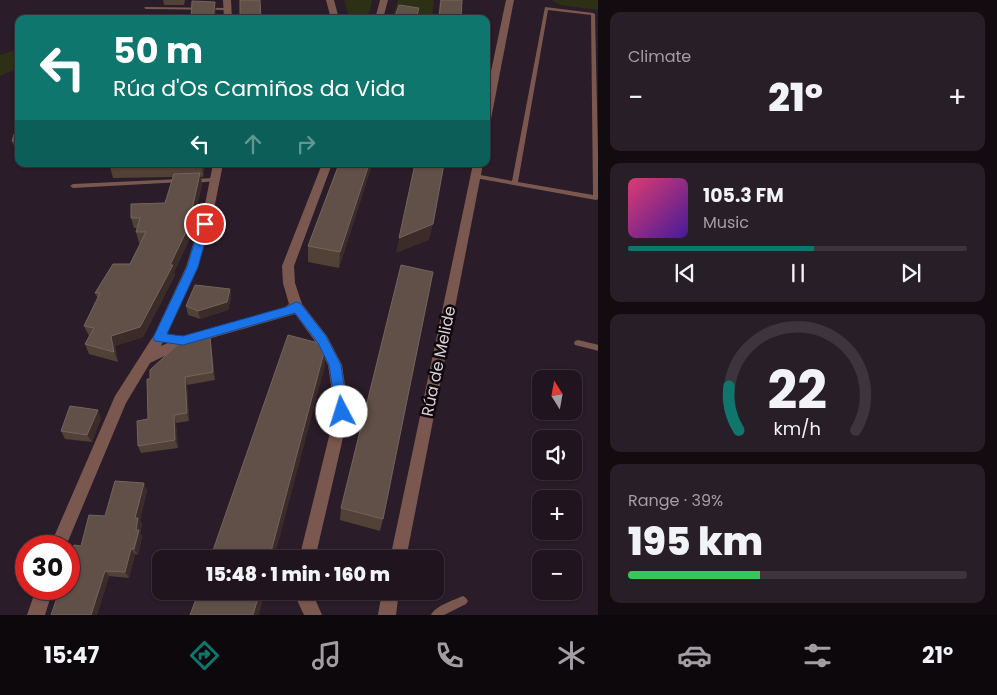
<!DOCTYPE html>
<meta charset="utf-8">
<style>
:root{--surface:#20151e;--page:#281e27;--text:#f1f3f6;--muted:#a29fa4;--line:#3d343c;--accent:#0f766e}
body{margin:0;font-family:Poppins,sans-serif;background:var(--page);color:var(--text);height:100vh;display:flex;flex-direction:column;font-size:19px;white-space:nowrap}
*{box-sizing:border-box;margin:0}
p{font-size:16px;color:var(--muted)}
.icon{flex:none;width:28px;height:28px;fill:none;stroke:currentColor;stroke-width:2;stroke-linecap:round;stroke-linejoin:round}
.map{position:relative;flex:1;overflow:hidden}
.panel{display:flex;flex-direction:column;gap:12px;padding:12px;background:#120c10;width:399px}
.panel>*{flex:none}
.guide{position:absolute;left:15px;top:15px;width:475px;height:152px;border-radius:10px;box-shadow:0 1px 4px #0004,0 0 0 1px var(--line);background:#0f766e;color:#fff;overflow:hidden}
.needle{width:32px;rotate:349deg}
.controls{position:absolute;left:532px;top:370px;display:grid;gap:10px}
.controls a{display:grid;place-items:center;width:50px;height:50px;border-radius:10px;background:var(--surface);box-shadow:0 1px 4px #0004,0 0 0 1px var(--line);font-size:25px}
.speed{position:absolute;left:15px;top:535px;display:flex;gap:10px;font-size:25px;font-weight:700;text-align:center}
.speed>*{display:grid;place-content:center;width:65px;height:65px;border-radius:50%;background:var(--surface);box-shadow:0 1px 4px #0004,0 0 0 1px var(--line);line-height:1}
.speed .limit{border:8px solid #d22;background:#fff;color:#111}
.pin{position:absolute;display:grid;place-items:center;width:42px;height:42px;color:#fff;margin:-21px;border:2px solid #fff;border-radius:50%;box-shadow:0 1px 5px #0007}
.me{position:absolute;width:55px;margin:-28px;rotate:355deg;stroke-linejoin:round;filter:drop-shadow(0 0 4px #0008)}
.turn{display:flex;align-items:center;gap:18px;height:105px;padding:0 15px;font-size:22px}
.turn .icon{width:65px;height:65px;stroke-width:2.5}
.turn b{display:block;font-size:35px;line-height:42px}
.lanes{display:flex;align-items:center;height:48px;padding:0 15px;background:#0003;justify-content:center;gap:25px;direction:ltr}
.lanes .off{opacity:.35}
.big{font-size:38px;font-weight:800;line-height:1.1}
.panel .card{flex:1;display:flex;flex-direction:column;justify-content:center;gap:8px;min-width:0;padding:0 18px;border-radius:10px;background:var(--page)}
.panel .dial{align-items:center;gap:0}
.dial svg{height:130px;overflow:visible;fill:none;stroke:var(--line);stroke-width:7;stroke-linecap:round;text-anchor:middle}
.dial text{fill:var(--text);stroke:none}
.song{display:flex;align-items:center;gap:15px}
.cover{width:60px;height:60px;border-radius:8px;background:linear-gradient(135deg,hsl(340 70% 55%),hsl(260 70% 35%))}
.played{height:5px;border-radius:2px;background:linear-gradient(90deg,var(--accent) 55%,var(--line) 55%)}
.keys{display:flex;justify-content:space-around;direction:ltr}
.heat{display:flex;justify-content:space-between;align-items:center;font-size:28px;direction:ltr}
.charge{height:8px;border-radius:4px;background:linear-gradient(90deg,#34c759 39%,var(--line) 0)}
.trip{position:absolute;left:152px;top:550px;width:292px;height:50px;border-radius:10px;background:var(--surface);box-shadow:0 1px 4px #0004,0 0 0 1px var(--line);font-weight:800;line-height:50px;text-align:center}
.tab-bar{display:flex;height:80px;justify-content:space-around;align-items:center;background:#0d080c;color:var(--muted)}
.tab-bar .icon{width:35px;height:35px}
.tab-bar .active{color:var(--accent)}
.tab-bar b{font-size:22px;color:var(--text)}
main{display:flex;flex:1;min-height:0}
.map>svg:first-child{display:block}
</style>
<main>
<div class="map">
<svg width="599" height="615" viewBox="0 0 599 615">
<rect width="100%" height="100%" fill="#2a1c28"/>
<g fill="#2e3016">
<polygon points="344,0 372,0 368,19 350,19"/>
<polygon points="398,0 434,0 432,19 392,19"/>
<polygon points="551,0 598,0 598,10 560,5"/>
<polygon points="19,49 19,68 0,76 0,55"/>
</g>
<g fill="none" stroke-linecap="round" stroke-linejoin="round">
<g fill="#7b584f" fill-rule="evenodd">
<polygon points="145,7 227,8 229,9 227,10 146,9 144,8"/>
<path d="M545,7L593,13L595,14L599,199L596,200L475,178L472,176L475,174L512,181ZM548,10L591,15L593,195L518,182Z"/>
<polygon points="215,178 218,180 217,181 193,183 190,181 193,179"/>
<polygon points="180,179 182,180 182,182 73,188 70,186 73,184"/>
<polygon points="578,340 599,345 599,351 575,345 574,343 575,341"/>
<path d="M463,596L466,598L468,601L466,604L444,615H431C435,606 454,600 463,596Z"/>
</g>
<g fill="#7b584f" fill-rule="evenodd">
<polygon points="223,0 231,0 232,19 224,19"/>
<polygon points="326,0 334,0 339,19 331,19"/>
<polygon points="380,0 388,0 383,19 375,19"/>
<polygon points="506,0 514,0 491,119 486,122 486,95"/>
<polygon points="213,164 223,164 214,209 198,267 161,346 183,336 285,307 289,304 283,283 282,266 322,164 332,164 294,266 295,283 302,304 327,336 342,365 349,412 315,559 299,559 335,412 328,365 317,344 295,314 187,345 150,363 126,403 66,546 50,546 115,396 154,335 186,267 204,209"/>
<polygon points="473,164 483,164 406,559 390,559"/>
<polygon points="36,589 53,589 45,615 27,615"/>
<polygon points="297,591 315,591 315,599 322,615 304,615 297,600"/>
<polygon points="382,591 399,591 396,615 378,615"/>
</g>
</g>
<g fill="#514137">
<polygon points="163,0 185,0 184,5 164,5"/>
<polygon points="440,0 462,0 461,19 438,19"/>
<polygon points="19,121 19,154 17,154 12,141"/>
<polygon points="111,164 205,164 203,177 201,177 202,184 190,238 174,272 175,275 143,337 115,346 118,362 89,354 85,344 89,336 84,326 98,299 95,293 130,264 141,243 139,243 136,232 137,228 134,228 131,218 165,203 173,177 113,178 110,167"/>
<polygon points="339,164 372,164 339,268 308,262 308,246"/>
<polygon points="230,289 231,298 228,310 200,319 188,315 186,306"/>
<polygon points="211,344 215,380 187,385 189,421 176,423 178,448 141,453 138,446 148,419 150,379"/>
<polygon points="101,418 92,442 65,439 61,431"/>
<polygon points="147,490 140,520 142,524 140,533 142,536 138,555 135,554 129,578 109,576 97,615 51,615 81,546 105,516"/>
<polygon points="341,508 383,519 380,531 340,520"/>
</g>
<g fill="#3b2c2a">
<polygon points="215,2 216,12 215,19 213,19"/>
<polygon points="202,164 205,164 203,177 202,166"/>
<polygon points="369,164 372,164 339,268 340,252"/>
<polygon points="200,173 202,184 190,238 174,272 175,275 143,337 115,346 118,362 114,352 111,336"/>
<polygon points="433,224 429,240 396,253 399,238"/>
<polygon points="230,289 231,298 228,310 200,319 198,311"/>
<polygon points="210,336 211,344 215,380 213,372"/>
<polygon points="326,345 325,366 274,559 269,559"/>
<polygon points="185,377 187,385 189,421 187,413"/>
<polygon points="98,410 101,418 92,442 87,435"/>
<polygon points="174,415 176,423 178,448 175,440"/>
<polygon points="144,483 147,490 140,520 142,524 140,533 142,536 138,555 134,549 136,530 135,518"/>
<polygon points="131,549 135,554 129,578 125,572"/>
<polygon points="105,571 109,576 97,615 91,615"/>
<polygon points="260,591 265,591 259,615 253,615"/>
</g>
<g fill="#605048" stroke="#73645f">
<polygon points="240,0 260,0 261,19 240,19"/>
<polygon points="441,0 462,0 461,19 439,19"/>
<polygon points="192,1 215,2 213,19 191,19"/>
<polygon points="399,5 419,8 416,19 394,19"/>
<polygon points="19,121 19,141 12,141 18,122"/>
<polygon points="111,164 202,164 202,166 110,167"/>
<polygon points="339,164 369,164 340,252 308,246"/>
<polygon points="415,164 444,164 433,224 399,238"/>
<polygon points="200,173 188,228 170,265 173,265 140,327 111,336 114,352 85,344 94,328 84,326 100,293 95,293 113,264 130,264 146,232 136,232 140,218 131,218 131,204 165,203 174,174"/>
<polygon points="401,265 433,272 383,519 341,508"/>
<polygon points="195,285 230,289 227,302 198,311 186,306"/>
<polygon points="288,335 326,345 269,559 210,559"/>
<polygon points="210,336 213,372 185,377 187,413 174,415 175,440 138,446 137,421 148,419 147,379 150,379 150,370 177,345 195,341 195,338"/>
<polygon points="70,406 98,410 87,435 61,431"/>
<polygon points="115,481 144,483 135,518 138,518 136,530 139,530 134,549 131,549 125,572 105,571 91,615 51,615 60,589 69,589 69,561 74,545 81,546 89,515 105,516"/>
<polygon points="199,591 260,591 253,615 190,615"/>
</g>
<polygon fill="#1a73e8" stroke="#114b97" points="205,220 210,224 198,267 167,334 183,336 286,307 296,302 300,303 326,336 341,365 348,412 346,416 342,417 337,416 329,365 318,343 295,313 183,345 155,341 153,338 187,267 200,224"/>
<g text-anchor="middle" stroke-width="5" stroke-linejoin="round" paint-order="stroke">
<g font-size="16" fill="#dad0d8" stroke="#0f090e">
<text transform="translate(438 361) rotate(-78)" y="6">Rúa de Melide</text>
</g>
</g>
</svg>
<div class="controls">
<a><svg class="needle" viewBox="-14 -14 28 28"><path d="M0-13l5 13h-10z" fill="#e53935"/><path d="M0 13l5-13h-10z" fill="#a29fa4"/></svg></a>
<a><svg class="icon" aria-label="sound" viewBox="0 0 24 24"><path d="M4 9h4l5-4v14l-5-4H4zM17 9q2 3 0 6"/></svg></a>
<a>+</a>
<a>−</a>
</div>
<div class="speed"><div class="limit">30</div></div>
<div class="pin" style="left:205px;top:224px;background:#d93025"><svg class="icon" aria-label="arrive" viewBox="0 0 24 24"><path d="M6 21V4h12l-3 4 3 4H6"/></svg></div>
<svg class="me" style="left:342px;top:412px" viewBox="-20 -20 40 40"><circle r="19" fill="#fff"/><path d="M0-13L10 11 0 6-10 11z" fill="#1a73e8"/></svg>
<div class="trip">15:48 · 1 min · 160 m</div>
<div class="guide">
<div class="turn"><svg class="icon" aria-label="left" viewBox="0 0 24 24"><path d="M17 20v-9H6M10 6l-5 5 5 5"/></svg><div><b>50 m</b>Rúa d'Os Camiños da Vida</div></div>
<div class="lanes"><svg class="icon" aria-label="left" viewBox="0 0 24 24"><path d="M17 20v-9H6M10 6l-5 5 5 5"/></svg><svg class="icon off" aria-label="ahead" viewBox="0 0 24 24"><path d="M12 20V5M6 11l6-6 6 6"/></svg><svg class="icon off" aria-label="right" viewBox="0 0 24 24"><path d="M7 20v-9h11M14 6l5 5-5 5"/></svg></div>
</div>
</div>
<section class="panel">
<div class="card"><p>Climate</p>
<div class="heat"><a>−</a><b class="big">21°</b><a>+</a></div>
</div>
<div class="card">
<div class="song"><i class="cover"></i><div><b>105.3 FM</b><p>Music</p></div></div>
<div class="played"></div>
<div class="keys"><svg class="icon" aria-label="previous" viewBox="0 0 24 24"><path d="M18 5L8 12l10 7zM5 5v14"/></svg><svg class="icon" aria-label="pause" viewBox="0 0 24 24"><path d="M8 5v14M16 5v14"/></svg><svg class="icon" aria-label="next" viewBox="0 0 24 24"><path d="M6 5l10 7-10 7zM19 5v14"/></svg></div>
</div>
<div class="card dial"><svg viewBox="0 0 100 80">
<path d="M14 69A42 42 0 1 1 86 69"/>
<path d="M14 69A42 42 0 0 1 8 42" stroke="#0f766e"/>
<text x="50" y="56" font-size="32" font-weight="700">22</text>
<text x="50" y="72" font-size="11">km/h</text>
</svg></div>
<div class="card"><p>Range · 39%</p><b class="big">195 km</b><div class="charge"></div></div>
</section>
</main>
<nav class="tab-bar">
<b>15:47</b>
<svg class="icon active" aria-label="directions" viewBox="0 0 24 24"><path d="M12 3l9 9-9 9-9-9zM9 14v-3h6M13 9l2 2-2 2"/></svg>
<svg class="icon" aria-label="music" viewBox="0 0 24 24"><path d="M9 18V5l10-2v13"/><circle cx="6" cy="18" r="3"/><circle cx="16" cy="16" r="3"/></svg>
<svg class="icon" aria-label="phone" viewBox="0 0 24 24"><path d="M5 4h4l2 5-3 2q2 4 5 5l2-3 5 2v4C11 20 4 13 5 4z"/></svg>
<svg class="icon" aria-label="climate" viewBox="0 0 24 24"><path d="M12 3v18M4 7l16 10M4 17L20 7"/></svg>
<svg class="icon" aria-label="car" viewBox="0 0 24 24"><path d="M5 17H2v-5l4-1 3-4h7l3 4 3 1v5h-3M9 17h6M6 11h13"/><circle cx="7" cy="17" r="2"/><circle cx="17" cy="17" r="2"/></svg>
<svg class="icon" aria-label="filters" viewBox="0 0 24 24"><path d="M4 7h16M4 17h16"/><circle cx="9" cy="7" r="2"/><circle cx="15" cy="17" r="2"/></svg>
<b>21°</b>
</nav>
